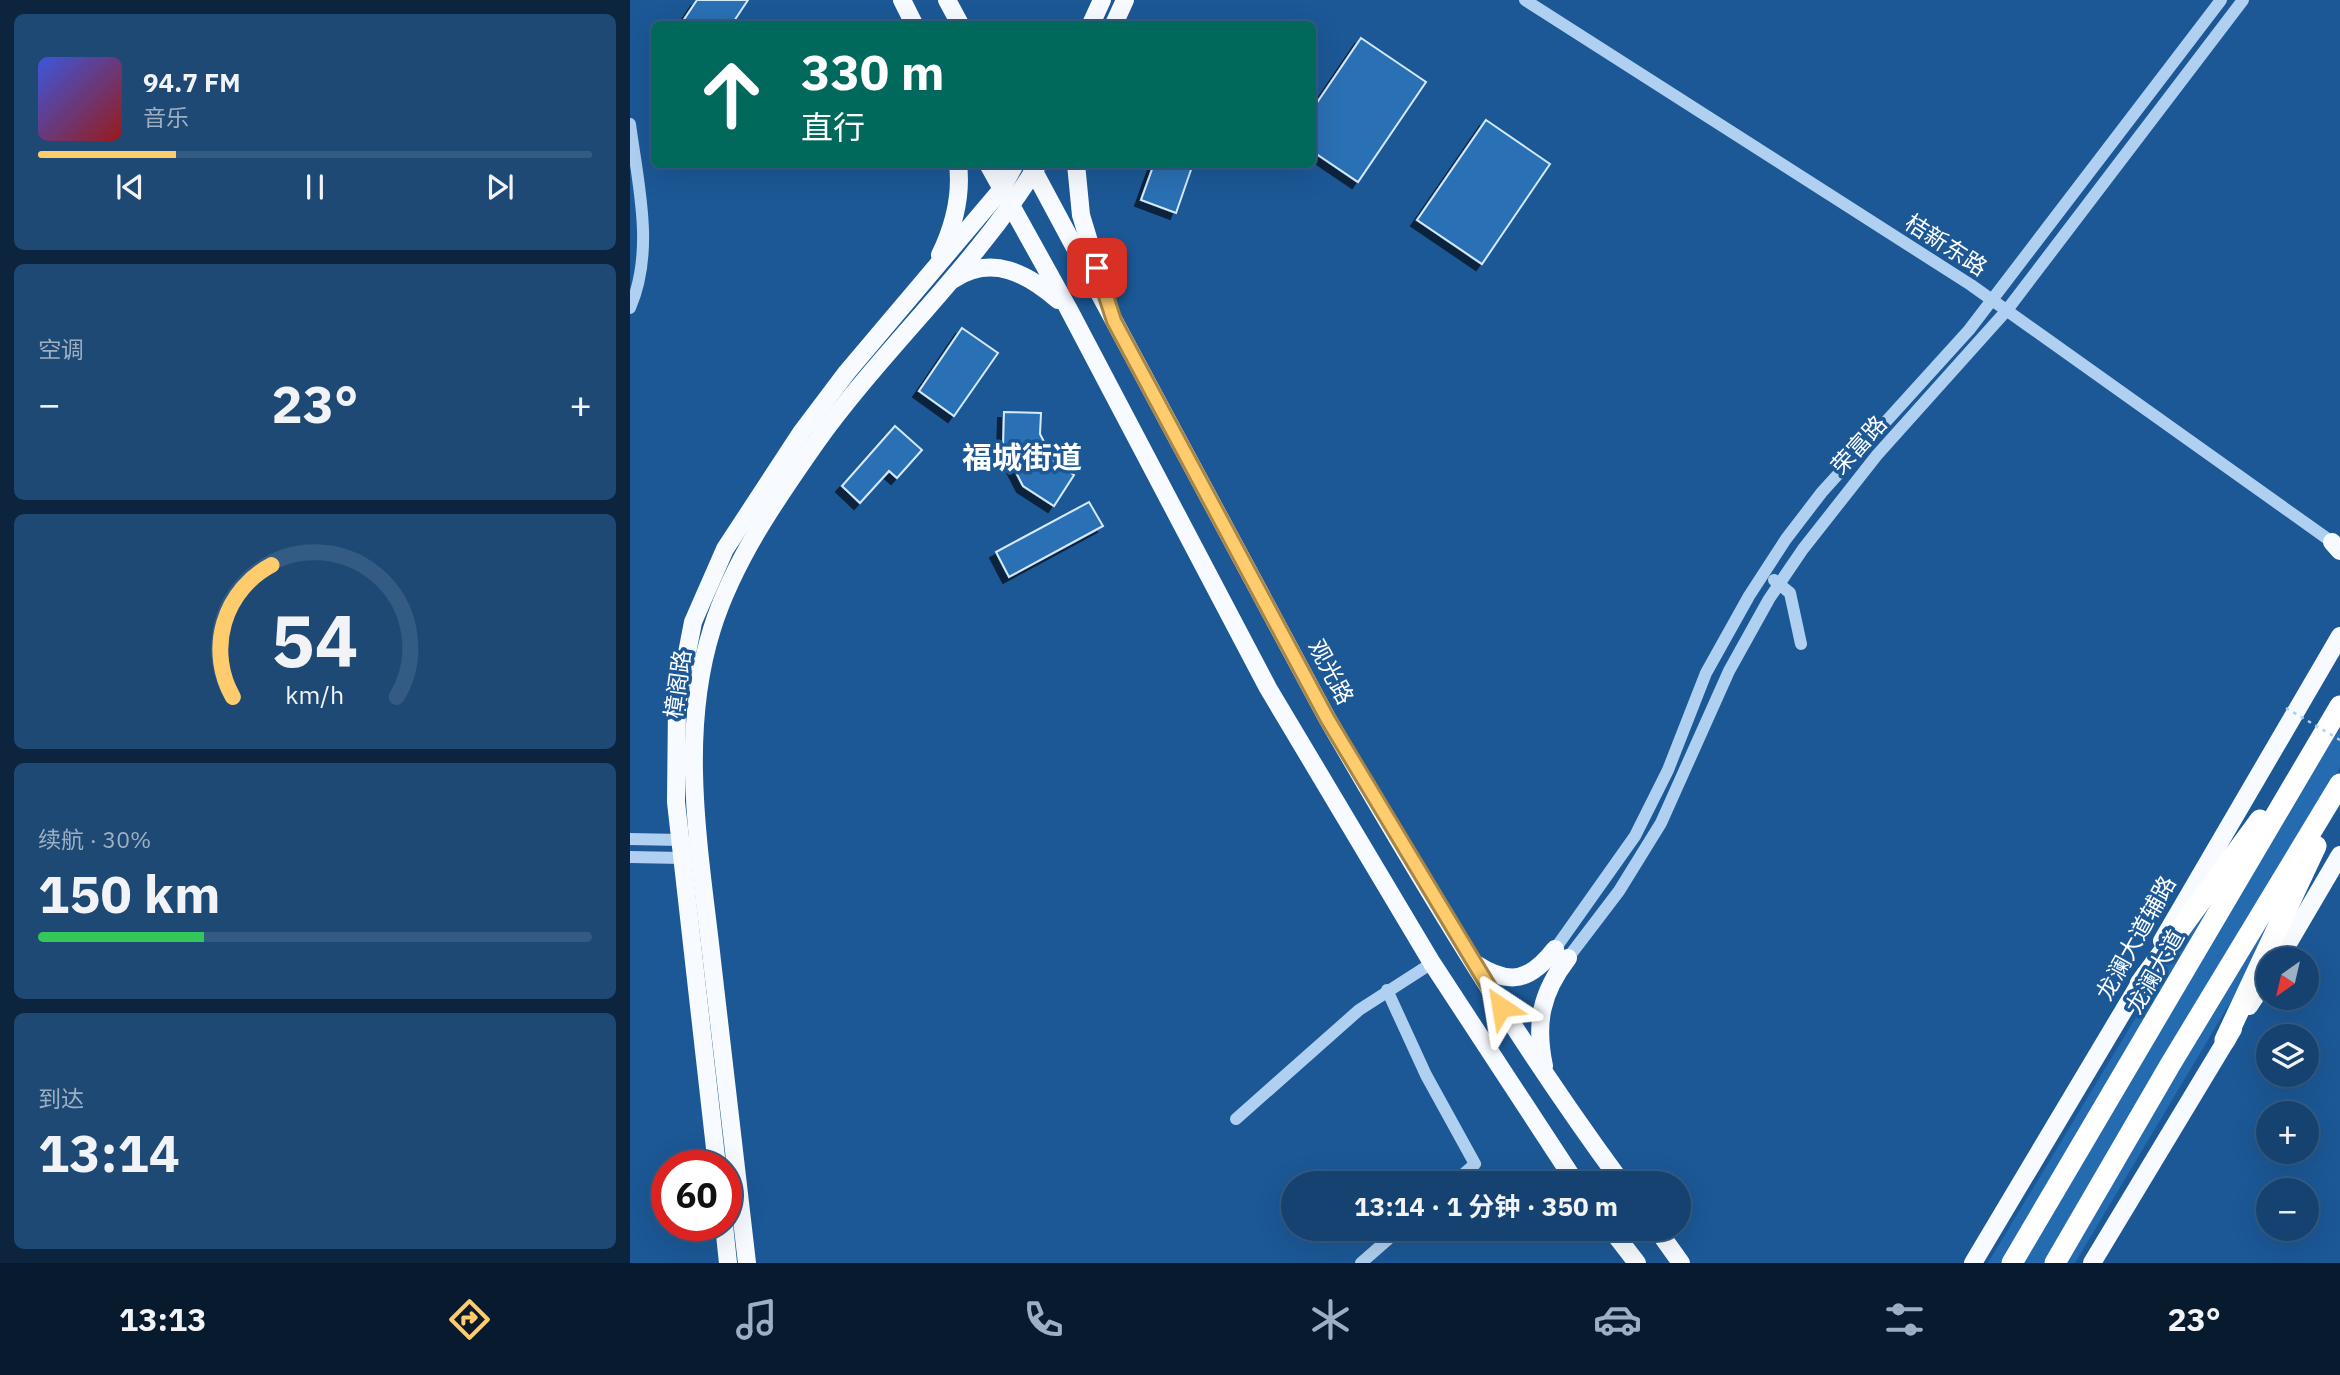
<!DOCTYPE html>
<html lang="zh">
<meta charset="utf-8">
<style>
:root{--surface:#154270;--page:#1e4975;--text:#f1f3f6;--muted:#9db0c3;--line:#345b83;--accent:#ffcc6d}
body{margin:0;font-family:"IBM Plex Sans","Noto Sans SC",sans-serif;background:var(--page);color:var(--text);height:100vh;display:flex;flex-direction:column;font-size:26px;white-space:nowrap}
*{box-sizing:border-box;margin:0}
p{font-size:23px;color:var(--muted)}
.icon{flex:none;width:38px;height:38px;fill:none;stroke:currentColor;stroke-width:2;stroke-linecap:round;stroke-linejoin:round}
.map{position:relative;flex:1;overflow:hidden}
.sheet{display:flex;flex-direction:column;gap:14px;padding:14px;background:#0c243e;width:630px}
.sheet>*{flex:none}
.hud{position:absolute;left:21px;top:21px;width:665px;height:147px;border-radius:10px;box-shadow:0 7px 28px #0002,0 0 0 2px var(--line);background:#00695c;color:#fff;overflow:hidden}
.needle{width:46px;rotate:214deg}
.tools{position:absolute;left:1626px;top:947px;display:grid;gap:14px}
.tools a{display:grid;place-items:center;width:63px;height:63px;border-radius:50%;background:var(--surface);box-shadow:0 7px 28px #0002,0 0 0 2px var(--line);font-size:35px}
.speed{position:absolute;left:21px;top:1150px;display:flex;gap:14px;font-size:35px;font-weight:700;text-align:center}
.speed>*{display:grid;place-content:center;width:91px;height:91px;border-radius:50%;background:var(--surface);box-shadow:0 7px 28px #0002,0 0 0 2px var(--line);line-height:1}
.speed .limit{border:10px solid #d22;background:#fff;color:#111}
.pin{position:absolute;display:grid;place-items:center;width:60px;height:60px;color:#fff;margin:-30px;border-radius:14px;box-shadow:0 4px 10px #0006}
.me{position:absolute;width:77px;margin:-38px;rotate:327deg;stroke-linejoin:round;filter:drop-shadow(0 0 5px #0008)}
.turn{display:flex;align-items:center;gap:24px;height:147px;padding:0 35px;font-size:32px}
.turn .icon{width:91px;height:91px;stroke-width:2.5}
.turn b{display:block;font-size:49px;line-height:60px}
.big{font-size:52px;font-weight:700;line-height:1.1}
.sheet .tile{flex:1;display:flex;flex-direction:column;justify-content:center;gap:10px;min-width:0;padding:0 24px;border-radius:10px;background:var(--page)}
.sheet .dial{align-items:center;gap:0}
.dial svg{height:182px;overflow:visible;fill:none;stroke:var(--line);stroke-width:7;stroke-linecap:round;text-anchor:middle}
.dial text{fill:var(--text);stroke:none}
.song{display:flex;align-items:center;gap:21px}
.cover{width:84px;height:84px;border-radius:10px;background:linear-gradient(135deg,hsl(230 70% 55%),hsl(0 70% 35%))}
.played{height:7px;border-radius:4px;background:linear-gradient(90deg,var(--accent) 25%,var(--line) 25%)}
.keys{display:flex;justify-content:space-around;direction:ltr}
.heat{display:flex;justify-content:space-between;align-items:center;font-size:38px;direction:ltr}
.charge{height:10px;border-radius:5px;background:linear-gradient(90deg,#34c759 30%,var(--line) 0)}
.trip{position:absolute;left:651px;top:1171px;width:410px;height:70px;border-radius:35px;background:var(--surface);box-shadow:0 7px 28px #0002,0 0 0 2px var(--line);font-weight:700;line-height:70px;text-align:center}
.tab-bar{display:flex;height:112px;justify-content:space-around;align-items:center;background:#081a2d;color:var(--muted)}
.tab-bar .icon{width:49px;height:49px}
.tab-bar .current{color:var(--accent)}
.tab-bar b{font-size:32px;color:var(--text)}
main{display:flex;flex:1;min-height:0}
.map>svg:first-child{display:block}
</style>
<main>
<section class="sheet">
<div class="tile">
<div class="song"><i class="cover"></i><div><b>94.7 FM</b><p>音乐</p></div></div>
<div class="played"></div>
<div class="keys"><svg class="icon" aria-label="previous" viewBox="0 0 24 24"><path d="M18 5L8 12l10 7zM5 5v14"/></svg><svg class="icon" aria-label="pause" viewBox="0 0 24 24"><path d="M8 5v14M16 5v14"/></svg><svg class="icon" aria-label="next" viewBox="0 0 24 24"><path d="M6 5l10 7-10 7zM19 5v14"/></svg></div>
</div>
<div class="tile"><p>空调</p>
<div class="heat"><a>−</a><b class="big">23°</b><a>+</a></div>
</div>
<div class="tile dial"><svg viewBox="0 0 100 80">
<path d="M14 69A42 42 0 1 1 86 69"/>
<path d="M14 69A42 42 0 0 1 31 11" stroke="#ffcc6d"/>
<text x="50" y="56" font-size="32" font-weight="700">54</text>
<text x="50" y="72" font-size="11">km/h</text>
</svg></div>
<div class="tile"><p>续航 · 30%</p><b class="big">150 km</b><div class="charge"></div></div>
<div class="tile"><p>到达</p><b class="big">13:14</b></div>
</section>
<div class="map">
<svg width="1710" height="1263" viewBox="0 0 1710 1263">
<defs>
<filter id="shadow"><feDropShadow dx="-6" dy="6" stdDeviation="0" flood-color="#0009"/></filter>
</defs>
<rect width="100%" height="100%" fill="#1c5896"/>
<polygon fill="#256baf" points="1710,729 1710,767 1616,976 1445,1263 1358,1263 1535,969 1578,905"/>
<g fill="#2b70b4" stroke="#d5e9fb" stroke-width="2" filter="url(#shadow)">
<polygon points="67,0 118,0 102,24 51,24"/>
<polygon points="731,38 796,82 728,182 682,151 682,110"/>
<polygon points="856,120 920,164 852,264 787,220"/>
<polygon points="524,164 563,164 546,213 511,200"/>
<polygon points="332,328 368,353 324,416 289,391"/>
<polygon points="374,412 411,413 410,434 425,463 444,475 424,506 393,486 373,447"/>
<polygon points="265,426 292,450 267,478 259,471 230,503 212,486"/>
<polygon points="459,502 473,526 379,577 366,552"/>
</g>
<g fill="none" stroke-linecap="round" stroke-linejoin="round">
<g stroke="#afd0f0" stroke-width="12">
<polyline points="895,0 1341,285 1702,542"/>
<path d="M0,124C8,185 25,250 0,308"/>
<polyline points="1144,580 1160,593 1171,644"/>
<polyline points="0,839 50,840 57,844"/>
<polyline points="0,857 52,858 59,855"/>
<polyline points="925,949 1005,836 1038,770 1076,673 1119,596 1156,539 1192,492 1339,330 1591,0"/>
<polyline points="938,958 989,891 1031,823 1099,671 1139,599 1173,549 1247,455 1377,310 1613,0"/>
<polyline points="757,990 796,1075 845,1164 823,1183"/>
<polyline points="606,1119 729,1010 802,963"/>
<polyline points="731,1263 771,1228"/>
</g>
<g stroke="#f7fbff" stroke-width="18">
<polyline points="272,0 284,24"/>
<polyline points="317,0 330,24"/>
<polyline points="461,24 472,0"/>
<polyline points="484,24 495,0"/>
<polyline points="358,164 438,308 638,688 802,963 946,1183"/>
<path d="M400,164L697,718C789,877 883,1035 992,1183"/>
<polyline points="446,164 451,215 471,281"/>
<path d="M310,255C324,226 332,197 328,164"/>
<path d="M324,279C362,254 398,274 428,300"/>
<polyline points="1702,542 1710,551"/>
<polyline points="1532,941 1710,636"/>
<polyline points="1649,959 1710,855"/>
<path d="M846,964C880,986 900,981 925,949"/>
<polyline points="1619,1006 1638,977"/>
<path d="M914,1066C905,1023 911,993 938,958"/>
<polyline points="87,1166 46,802 47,705 63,622 95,549 171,433 217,372 371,190 385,164"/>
<polyline points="94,1225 98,1263"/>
<polyline points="980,1228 1007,1263"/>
<polyline points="1026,1228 1051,1263"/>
<path d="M117,1263C105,1162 94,1062 82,961C70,852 48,737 82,629C103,562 145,501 185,444C254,347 346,266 408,164"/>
<polyline points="1343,1263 1516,973"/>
<polyline points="1462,1263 1603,1029"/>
</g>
<g stroke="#fff" stroke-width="21">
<polyline points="1510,984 1630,820"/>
<polyline points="1595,1040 1686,846"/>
<polyline points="1382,1263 1710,706"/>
<polyline points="1425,1263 1540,1065 1710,784"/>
</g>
<polyline stroke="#afd0f0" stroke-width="2.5" stroke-dasharray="3.5 5" stroke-linecap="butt" points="1656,708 1710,740"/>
</g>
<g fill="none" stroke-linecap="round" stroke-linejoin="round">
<defs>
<polyline id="route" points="467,268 484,321 697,718 871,1007"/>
</defs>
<use href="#route" stroke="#a68547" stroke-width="18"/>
<use href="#route" stroke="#ffcc6d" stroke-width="12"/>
</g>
<g text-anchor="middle" stroke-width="7" stroke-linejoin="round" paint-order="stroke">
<g font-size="23" fill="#fff" stroke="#1c5896">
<text transform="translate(1316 245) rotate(33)" y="8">桔新东路</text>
<text transform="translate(1229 445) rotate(-48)" y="8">荣富路</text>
<text transform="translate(701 672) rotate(62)" y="8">观光路</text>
<text transform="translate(48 684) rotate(-82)" y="8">樟阁路</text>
<text transform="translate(1506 938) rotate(-61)" y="8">龙澜大道辅路</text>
<text transform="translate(1525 972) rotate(-60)" y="8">龙澜大道</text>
</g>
<g font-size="30" font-weight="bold" fill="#fff" stroke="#1c5896">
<text x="392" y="468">福城街道</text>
</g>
</g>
</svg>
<div class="tools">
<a><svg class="needle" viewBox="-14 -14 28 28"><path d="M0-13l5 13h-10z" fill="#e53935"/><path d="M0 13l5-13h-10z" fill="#9db0c3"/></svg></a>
<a><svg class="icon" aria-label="layers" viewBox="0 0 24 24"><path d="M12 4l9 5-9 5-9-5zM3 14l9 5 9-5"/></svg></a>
<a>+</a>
<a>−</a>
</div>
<div class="speed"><div class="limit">60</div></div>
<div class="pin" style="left:467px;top:268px;background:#d93025"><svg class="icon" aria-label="arrive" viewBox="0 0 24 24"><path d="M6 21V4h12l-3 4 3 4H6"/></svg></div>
<svg class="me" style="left:871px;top:1007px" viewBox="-20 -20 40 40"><path d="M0-17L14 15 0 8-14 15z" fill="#ffcc6d" stroke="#fff" stroke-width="4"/></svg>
<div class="trip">13:14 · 1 分钟 · 350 m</div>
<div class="hud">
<div class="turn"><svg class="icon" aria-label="ahead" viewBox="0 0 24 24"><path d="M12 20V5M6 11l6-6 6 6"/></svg><div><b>330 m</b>直行</div></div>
</div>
</div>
</main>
<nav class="tab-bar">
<b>13:13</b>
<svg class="icon current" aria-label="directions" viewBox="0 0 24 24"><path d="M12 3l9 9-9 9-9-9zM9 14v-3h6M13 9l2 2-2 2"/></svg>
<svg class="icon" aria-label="music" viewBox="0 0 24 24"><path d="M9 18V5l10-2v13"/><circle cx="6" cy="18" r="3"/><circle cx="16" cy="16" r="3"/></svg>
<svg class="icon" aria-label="phone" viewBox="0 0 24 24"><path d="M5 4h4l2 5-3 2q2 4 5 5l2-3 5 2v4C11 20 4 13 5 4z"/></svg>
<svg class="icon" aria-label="climate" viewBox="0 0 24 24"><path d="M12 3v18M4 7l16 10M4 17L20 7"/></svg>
<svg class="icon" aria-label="car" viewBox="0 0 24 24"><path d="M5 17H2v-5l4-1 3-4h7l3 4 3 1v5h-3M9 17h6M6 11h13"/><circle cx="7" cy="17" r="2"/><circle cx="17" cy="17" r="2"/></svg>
<svg class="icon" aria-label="filters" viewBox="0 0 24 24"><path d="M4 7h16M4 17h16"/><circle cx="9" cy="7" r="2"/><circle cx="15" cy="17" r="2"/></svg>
<b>23°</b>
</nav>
